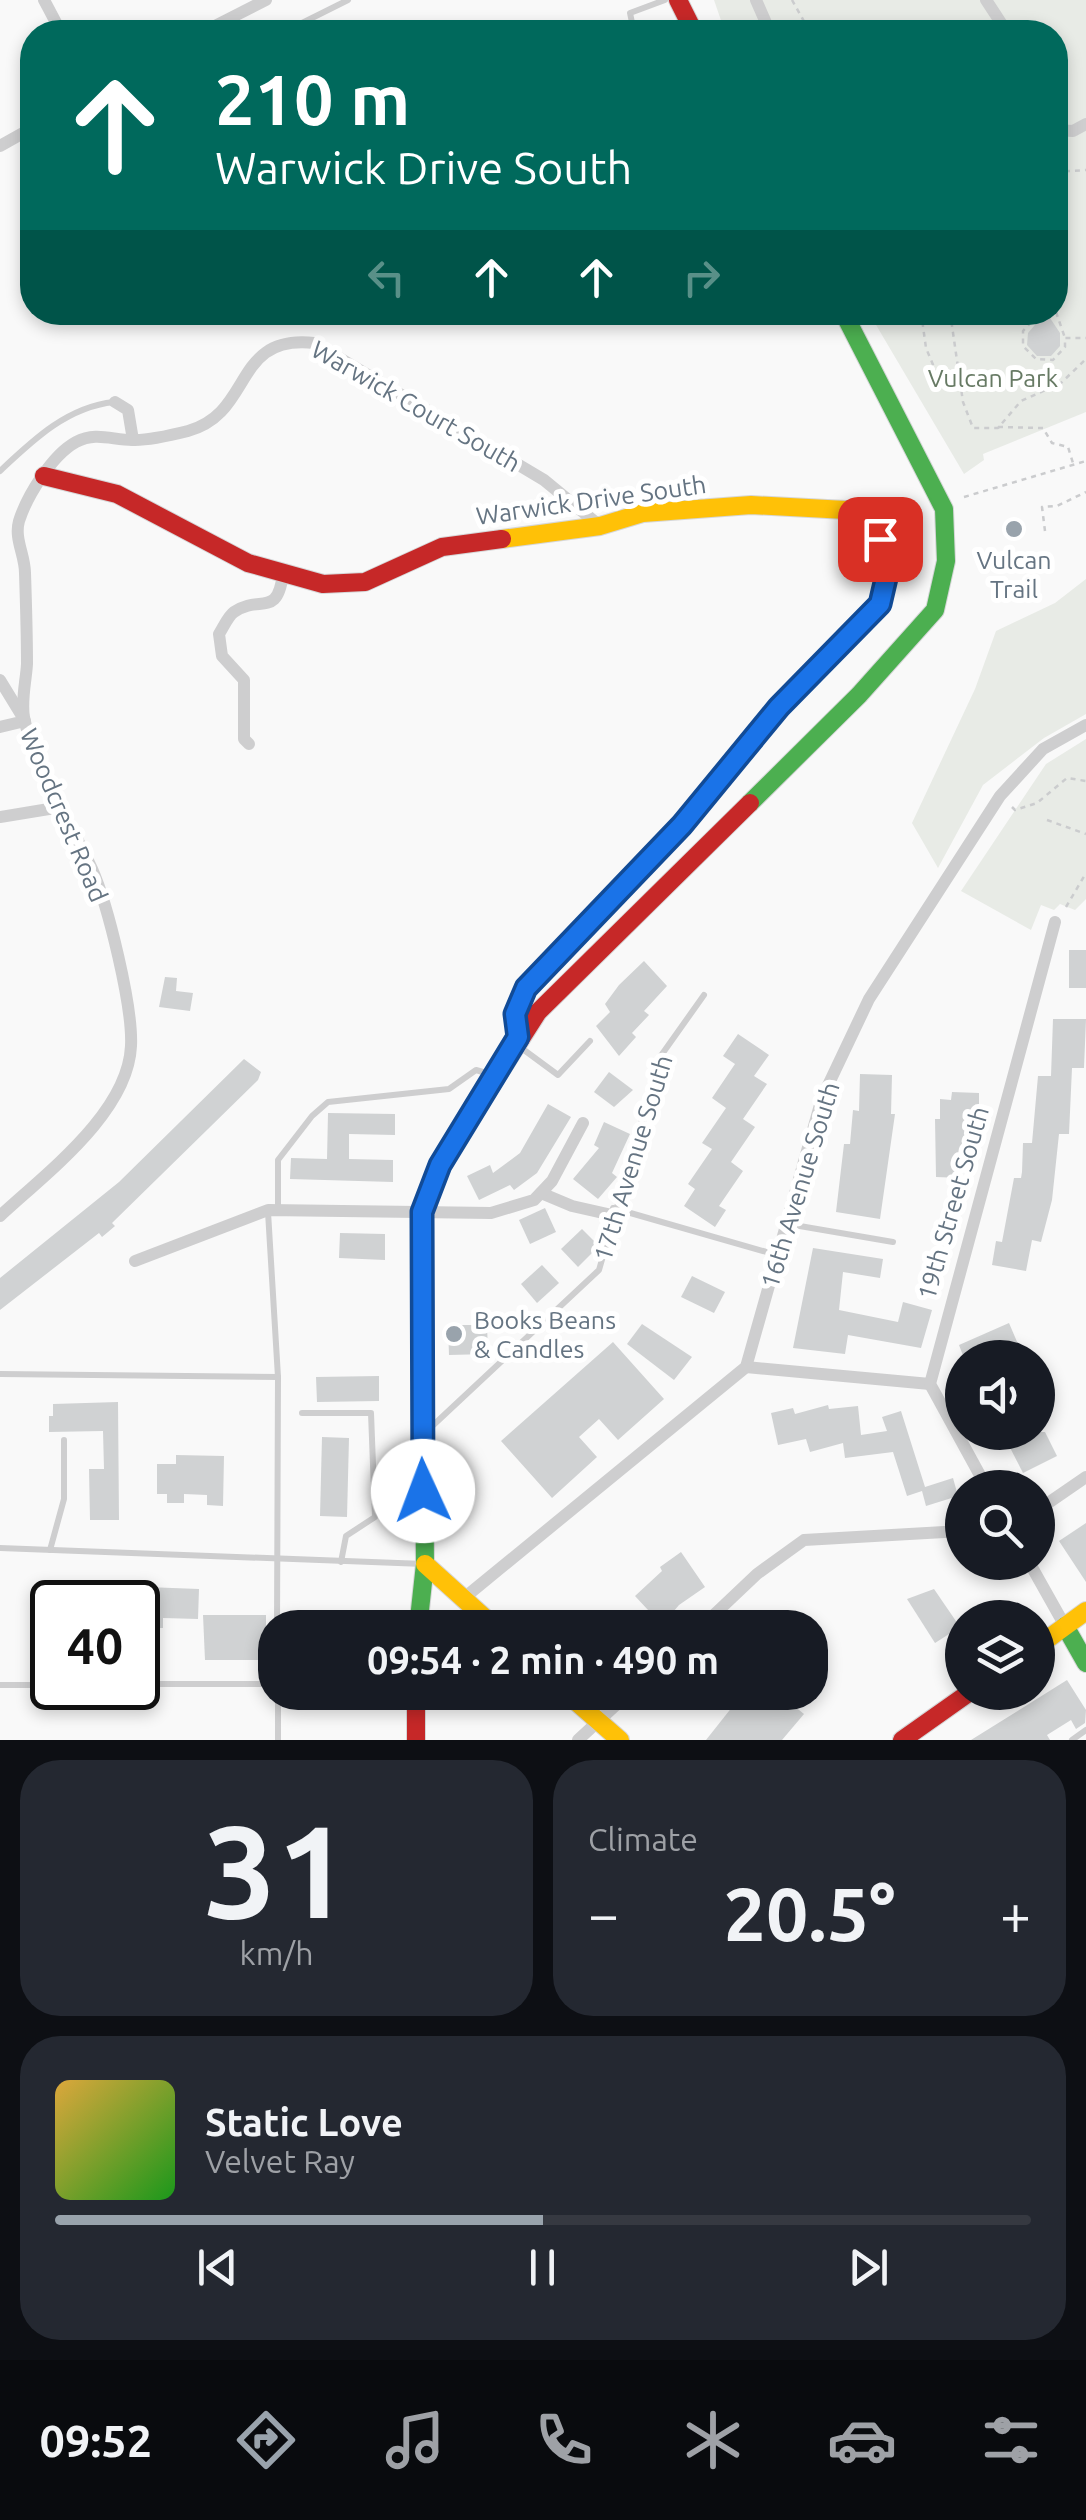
<!DOCTYPE html>
<meta charset="utf-8">
<style>
:root{--surface:#171b24;--page:#242831;--text:#f1f3f6;--muted:#9ea1a6;--line:#363941;--accent:#99a3ac}
body{margin:0;font-family:Ubuntu,sans-serif;background:var(--page);color:var(--text);height:100vh;display:flex;flex-direction:column;font-size:38px;white-space:nowrap}
*{box-sizing:border-box;margin:0}
p{font-size:32px;color:var(--muted)}
.icon{flex:none;width:55px;height:55px;fill:none;stroke:currentColor;stroke-width:2;stroke-linecap:round;stroke-linejoin:round}
.map{position:relative;height:1740px;overflow:hidden}
.details{display:flex;flex-direction:column;gap:20px;padding:20px;background:#0d0f14;flex:1}
.details>*{flex:none}
.top-card{position:absolute;left:20px;top:20px;width:1048px;height:305px;border-radius:40px;box-shadow:0 5px 15px #0003;background:#00695c;color:#fff;overflow:hidden}
.controls{position:absolute;left:945px;top:1340px;display:grid;gap:20px}
.controls a{display:grid;place-items:center;width:110px;height:110px;border-radius:50%;background:var(--surface);box-shadow:0 5px 15px #0003;font-size:50px}
.speed{position:absolute;left:30px;top:1580px;display:flex;gap:20px;font-size:50px;font-weight:700;text-align:center}
.speed>*{display:grid;place-content:center;width:130px;height:130px;border-radius:50%;background:var(--surface);box-shadow:0 5px 15px #0003;line-height:1}
.speed .limit{border:5px solid #111;border-radius:15px;background:#fff;color:#111}
.pin{position:absolute;display:grid;place-items:center;width:85px;height:85px;color:#fff;margin:-42px;border-radius:20px;box-shadow:0 5px 15px #0006}
.me{position:absolute;width:110px;margin:-55px;rotate:358deg;stroke-linejoin:round;filter:drop-shadow(0 0 8px #0008)}
.turn{display:flex;align-items:center;gap:35px;height:210px;padding:0 30px;font-size:45px}
.turn .icon{width:130px;height:130px;stroke-width:2.5}
.turn b{display:block;font-size:70px;line-height:85px}
.lanes{display:flex;align-items:center;height:95px;padding:0 30px;background:#0003;justify-content:center;gap:50px;direction:ltr}
.lanes .off{opacity:.35}
.big{font-size:75px;font-weight:700;line-height:1.1}
.details .widget{flex:1;display:flex;flex-direction:column;justify-content:center;gap:15px;min-width:0;padding:0 35px;border-radius:40px;background:var(--page)}
.details .dial{align-items:center;gap:0}
.dial b{font-size:130px;line-height:1}
.song{display:flex;align-items:center;gap:30px}
.cover{width:120px;height:120px;border-radius:15px;background:linear-gradient(135deg,hsl(40 70% 55%),hsl(120 70% 35%))}
.played{height:10px;border-radius:5px;background:linear-gradient(90deg,var(--accent) 50%,var(--line) 50%)}
.keys{display:flex;justify-content:space-around;direction:ltr}
.heat{display:flex;justify-content:space-between;align-items:center;font-size:55px;direction:ltr}
.details .tiles{flex:1;display:grid;gap:20px;grid-template-columns:1fr 1fr}
.widget:last-child{grid-column:span 2}
.trip{position:absolute;left:258px;top:1610px;width:570px;height:100px;border-radius:40px;background:var(--surface);box-shadow:0 5px 15px #0003;font-weight:700;line-height:100px;text-align:center}
.menu{display:flex;height:160px;justify-content:space-around;align-items:center;background:#090b0e;color:var(--muted)}
.menu .icon{width:70px;height:70px}
.menu .current{color:var(--accent)}
.menu b{font-size:45px;color:var(--text)}
.map>svg:first-child{display:block}
</style>
<div class="map">
<svg width="1086" height="1740" viewBox="0 0 1086 1740">
<rect width="100%" height="100%" fill="#f9f9f9"/>
<g fill="#e8ebe6">
<polygon points="714,0 1086,0 1086,412 983,454 984,460 964,474 869,313 1055,312 1055,32 725,32"/>
<polygon points="1086,579 1086,714 1044,738 983,785 938,868 912,823 975,689 996,631 1055,603"/>
<polygon points="1086,739 1086,899 1075,910 1060,904 1054,910 1041,905 1031,930 961,891 1046,764"/>
</g>
<g fill="#d0d2d3">
<polygon points="1046,312 1060,333 1060,346 1051,356 1037,356 1027,345 1028,333"/>
<rect x="1069" y="950" width="17" height="38"/>
<polygon points="644,961 667,986 644,1011 649,1015 632,1033 636,1037 619,1056 596,1026 610,1012 605,1004 619,985"/>
<polygon points="165,977 177,978 176,991 193,993 190,1011 159,1007"/>
<polygon points="1053,1019 1086,1019 1084,1068 1072,1068 1069,1134 1059,1134 1052,1200 1041,1242 1032,1240 1026,1271 992,1265 996,1241 1002,1242 1014,1178 1021,1178 1022,1172 1023,1143 1032,1143 1038,1076 1051,1076"/>
<polygon points="738,1034 769,1055 754,1076 767,1084 743,1119 755,1127 731,1162 743,1171 719,1206 726,1210 715,1227 684,1206 695,1189 688,1184 712,1149 702,1143 726,1108 712,1098 735,1064 723,1056"/>
<polygon points="244,1059 261,1072 258,1080 112,1223 115,1226 108,1232 102,1237 99,1233 0,1310 0,1278 119,1182"/>
<polygon points="609,1072 633,1090 614,1107 594,1092"/>
<polygon points="860,1074 892,1075 891,1114 895,1114 880,1219 836,1212 844,1144 850,1144 853,1110 859,1111"/>
<polygon points="952,1092 979,1093 979,1113 973,1113 972,1142 962,1142 961,1178 936,1177 935,1119 940,1119 940,1099 951,1100"/>
<polygon points="548,1104 571,1117 537,1173 514,1190 510,1185 479,1200 467,1176 490,1165 493,1173 520,1153"/>
<polygon points="328,1113 395,1114 395,1135 349,1134 349,1159 393,1160 393,1182 290,1179 291,1158 327,1159"/>
<polygon points="604,1122 630,1134 612,1173 617,1177 598,1199 573,1179 599,1148 594,1145"/>
<polygon points="545,1208 556,1232 530,1244 519,1220"/>
<polygon points="582,1229 599,1246 578,1267 561,1249"/>
<polygon points="340,1233 385,1234 385,1260 339,1258"/>
<polygon points="813,1248 883,1259 880,1278 843,1272 839,1310 898,1322 903,1302 932,1310 921,1348 848,1335 845,1354 793,1348"/>
<polygon points="542,1265 559,1283 537,1303 521,1284"/>
<polygon points="692,1276 725,1292 714,1313 681,1297"/>
<polygon points="1009,1323 1018,1344 1001,1351 1003,1358 964,1358 959,1345"/>
<polygon points="642,1324 692,1357 674,1380 627,1344"/>
<polygon points="448,1325 487,1325 488,1354 449,1355"/>
<polygon points="613,1342 664,1399 618,1440 599,1419 579,1437 597,1457 552,1498 501,1441"/>
<polygon points="379,1376 379,1401 317,1402 316,1377"/>
<polygon points="118,1402 119,1520 90,1520 89,1469 104,1469 103,1431 49,1432 49,1416 53,1416 53,1404"/>
<polygon points="828,1405 829,1409 858,1406 861,1435 887,1431 882,1417 901,1411 925,1487 953,1478 958,1496 926,1506 922,1491 907,1496 893,1452 845,1458 843,1443 810,1452 806,1439 778,1445 771,1413 793,1408 795,1414"/>
<polygon points="1002,1432 1045,1432 1057,1456 1023,1473"/>
<polygon points="322,1437 349,1438 347,1517 320,1516"/>
<polygon points="176,1455 224,1456 223,1506 207,1505 207,1495 184,1494 184,1503 167,1503 167,1494 157,1494 157,1464 176,1464"/>
<polygon points="1086,1523 1086,1582 1059,1541"/>
<polygon points="681,1552 705,1587 679,1605 662,1625 635,1596 662,1571 660,1567"/>
<polygon points="93,1585 199,1589 198,1619 163,1618 163,1628 138,1628 138,1602 52,1602 52,1627 34,1627 33,1586"/>
<polygon points="934,1589 960,1627 935,1643 907,1599"/>
<polygon points="203,1615 266,1615 266,1660 205,1660"/>
<polygon points="1067,1680 1086,1710 1085,1723 1076,1729 1071,1720 1047,1735 1050,1740 971,1740"/>
<polygon points="295,1692 396,1692 396,1708 348,1709 335,1702 331,1708 298,1709"/>
<polygon points="744,1692 777,1692 804,1714 782,1740 706,1740"/>
</g>
<g fill="none" stroke-linecap="round" stroke-linejoin="round">
<defs>
<g id="fast">
<polyline points="750,803 859,695 935,610 946,561 944,509 843,312"/>
<polyline points="1065,1626 1086,1663"/>
<polyline points="418,1628 425,1564 422,1250"/>
</g>
<g id="slow">
<polyline points="502,539 600,526 643,513 751,505 846,510 866,520 890,561 880,604 771,717"/>
<polyline points="425,1564 496,1628"/>
<polyline points="1038,1646 1086,1611"/>
<polyline points="565,1692 620,1740"/>
</g>
<g id="jam">
<polyline points="678,0 694,32"/>
<polyline points="44,476 117,494 248,563 323,584 365,582 442,547 502,539"/>
<polyline points="518,1037 515,1014 526,988 682,825 771,717"/>
<polyline points="422,1250 422,1212 440,1165 538,1012 750,803"/>
<polyline points="416,1692 416,1740"/>
<polyline points="902,1740 970,1692"/>
</g>
</defs>
<use href="#fast" stroke="#d6d7d8" stroke-width="20"/>
<use href="#slow" stroke="#d6d7d8" stroke-width="20"/>
<use href="#jam" stroke="#d6d7d8" stroke-width="20"/>
<g stroke="#cbccce" stroke-width="2.5" stroke-dasharray="5 5" stroke-linecap="butt">
<polyline points="792,0 810,32"/>
<polyline points="1055,172 1086,170"/>
<polyline points="1055,212 1055,311"/>
<polyline points="921,312 926,348 939,379 961,384"/>
<polyline points="950,312 963,402 973,428 998,428 1021,401 1061,383 1086,359"/>
<polyline points="1032,312 1032,321 1023,331 1023,346 1036,359 1053,360 1065,347 1065,338 1086,338"/>
<polyline points="1056,312 1065,338"/>
<polyline points="998,427 1043,428 1052,443 1068,447 1073,463"/>
<polyline points="964,497 1086,461"/>
<polyline points="1045,531 1042,507 1057,506 1086,492"/>
<polyline points="1012,807 1015,810 1037,803 1067,778 1086,781"/>
<polyline points="1047,820 1086,834"/>
<polyline points="1066,907 1086,873"/>
</g>
<g stroke="#cececf" stroke-width="6">
<polyline points="284,32 348,0"/>
<polyline points="634,32 630,13 665,0"/>
<path d="M0,471C33,440 67,407 114,402"/>
<polyline points="520,1047 558,1075 590,1041"/>
<polyline points="278,1208 278,1160 312,1116 328,1102 449,1089 476,1070 493,1075"/>
<polyline points="613,1208 777,1255"/>
<polyline points="268,1212 278,1377 277,1628"/>
<polyline points="788,1224 893,1242"/>
<polyline points="0,1374 278,1377"/>
<polyline points="302,1413 371,1413 375,1517 346,1536 341,1562"/>
<polyline points="947,1415 962,1405"/>
<polyline points="427,1431 599,1270 660,1057 704,995"/>
<polyline points="0,1548 424,1564"/>
<polyline points="50,1550 64,1499 64,1440"/>
<polyline points="138,1684 275,1684"/>
<polyline points="0,1685 52,1685"/>
<polyline points="278,1692 278,1740"/>
<polyline points="1072,1740 1086,1730"/>
</g>
<g stroke="#cececf" stroke-width="12">
<polyline points="44,0 61,32"/>
<polyline points="756,0 770,32"/>
<polyline points="986,0 1007,32"/>
<polyline points="203,32 266,0"/>
<polyline points="1055,130 1073,131 1086,124"/>
<polyline points="0,146 32,128"/>
<polyline points="115,402 128,410 133,440"/>
<polyline points="0,680 25,721 0,727"/>
<path d="M249,744L244,739V680L222,656L219,634C223,628 228,616 234,612C260,594 277,619 283,574"/>
<polyline points="0,817 61,807"/>
<polyline points="541,1193 572,1206 612,1215"/>
<path d="M0,1216C45,1174 128,1113 131,1046C133,1007 108,905 92,869C71,822 33,767 24,717C21,700 26,681 27,664C27,634 26,603 25,573C25,555 14,539 19,521C27,496 52,455 76,442C97,431 114,441 135,440C151,440 172,435 188,431C254,413 232,334 314,343L544,480L600,526"/>
<polyline points="135,1261 268,1210 491,1213 534,1200 552,1181 583,1123"/>
<polyline points="746,1367 930,1384"/>
<polyline points="987,1488 930,1384 1055,922"/>
<polyline points="1038,1510 1086,1477"/>
<polyline points="1029,1562 1065,1626"/>
<polyline points="464,1598 746,1367 822,1098 869,999 1000,796 1043,749 1086,725"/>
<polyline points="700,1628 757,1574 804,1540 962,1531"/>
<polyline points="578,1740 630,1692"/>
</g>
<use href="#fast" stroke="#4caf50" stroke-width="18"/>
<use href="#slow" stroke="#ffc107" stroke-width="18"/>
<use href="#jam" stroke="#c62828" stroke-width="18"/>
</g>
<g fill="none" stroke-linecap="round" stroke-linejoin="round">
<defs>
<polyline id="route" points="423,1491 422,1212 440,1165 518,1037 515,1014 526,988 682,825 779,707 880,604 890,561 880,539"/>
</defs>
<use href="#route" stroke="#114b97" stroke-width="25"/>
<use href="#route" stroke="#1a73e8" stroke-width="18"/>
</g>
<g fill="#99a3ac" stroke="#fff" stroke-width="4">
<circle cx="1014" cy="529" r="10"/>
<circle cx="454" cy="1334" r="10"/>
</g>
<g text-anchor="middle" stroke-width="10" stroke-linejoin="round" paint-order="stroke">
<g font-size="25" fill="#677a64" stroke="#fff">
<text x="993" y="387">Vulcan Park</text>
</g>
<g font-size="25" fill="#657482" stroke="#fff">
<text transform="translate(416 406) rotate(30)" y="9">Warwick Court South</text>
<text transform="translate(591 500) rotate(-8)" y="9">Warwick Drive South</text>
<text transform="translate(64 815) rotate(67)" y="9">Woodcrest Road</text>
<text transform="translate(633 1158) rotate(-73)" y="9">17th Avenue South</text>
<text transform="translate(800 1185) rotate(-73)" y="9">16th Avenue South</text>
<text transform="translate(953 1203) rotate(-74)" y="9">19th Street South</text>
</g>
<g font-size="25" fill="#657482" stroke="#fff">
<text x="1014" y="569">Vulcan<tspan x="1014" dy="29">Trail</tspan></text>
<text x="474" y="1329" text-anchor="start">Books Beans<tspan x="474" dy="29">&amp; Candles</tspan></text>
</g>
</g>
</svg>
<div class="controls">
<a><svg class="icon" aria-label="sound" viewBox="0 0 24 24"><path d="M4 9h4l5-4v14l-5-4H4zM17 9q2 3 0 6"/></svg></a>
<a><svg class="icon" aria-label="search" viewBox="0 0 24 24"><circle cx="10" cy="10" r="6"/><path d="M15 15l6 6"/></svg></a>
<a><svg class="icon" aria-label="layers" viewBox="0 0 24 24"><path d="M12 4l9 5-9 5-9-5zM3 14l9 5 9-5"/></svg></a>
</div>
<div class="speed"><div class="limit">40</div></div>
<div class="pin" style="left:880px;top:539px;background:#d93025"><svg class="icon" aria-label="arrive" viewBox="0 0 24 24"><path d="M6 21V4h12l-3 4 3 4H6"/></svg></div>
<svg class="me" style="left:423px;top:1491px" viewBox="-20 -20 40 40"><circle r="19" fill="#fff"/><path d="M0-13L10 11 0 6-10 11z" fill="#1a73e8"/></svg>
<div class="trip">09:54 · 2 min · 490 m</div>
<div class="top-card">
<div class="turn"><svg class="icon" aria-label="ahead" viewBox="0 0 24 24"><path d="M12 20V5M6 11l6-6 6 6"/></svg><div><b>210 m</b>Warwick Drive South</div></div>
<div class="lanes"><svg class="icon off" aria-label="left" viewBox="0 0 24 24"><path d="M17 20v-9H6M10 6l-5 5 5 5"/></svg><svg class="icon" aria-label="ahead" viewBox="0 0 24 24"><path d="M12 20V5M6 11l6-6 6 6"/></svg><svg class="icon" aria-label="ahead" viewBox="0 0 24 24"><path d="M12 20V5M6 11l6-6 6 6"/></svg><svg class="icon off" aria-label="right" viewBox="0 0 24 24"><path d="M7 20v-9h11M14 6l5 5-5 5"/></svg></div>
</div>
</div>
<section class="details">
<div class="tiles">
<div class="widget dial"><b>31</b><p>km/h</p></div>
<div class="widget"><p>Climate</p>
<div class="heat"><a>−</a><b class="big">20.5°</b><a>+</a></div>
</div>
<div class="widget">
<div class="song"><i class="cover"></i><div><b>Static Love</b><p>Velvet Ray</p></div></div>
<div class="played"></div>
<div class="keys"><svg class="icon" aria-label="previous" viewBox="0 0 24 24"><path d="M18 5L8 12l10 7zM5 5v14"/></svg><svg class="icon" aria-label="pause" viewBox="0 0 24 24"><path d="M8 5v14M16 5v14"/></svg><svg class="icon" aria-label="next" viewBox="0 0 24 24"><path d="M6 5l10 7-10 7zM19 5v14"/></svg></div>
</div>
</div>
</section>
<nav class="menu">
<b>09:52</b>
<svg class="icon current" aria-label="directions" viewBox="0 0 24 24"><path d="M12 3l9 9-9 9-9-9zM9 14v-3h6M13 9l2 2-2 2"/></svg>
<svg class="icon" aria-label="music" viewBox="0 0 24 24"><path d="M9 18V5l10-2v13"/><circle cx="6" cy="18" r="3"/><circle cx="16" cy="16" r="3"/></svg>
<svg class="icon" aria-label="phone" viewBox="0 0 24 24"><path d="M5 4h4l2 5-3 2q2 4 5 5l2-3 5 2v4C11 20 4 13 5 4z"/></svg>
<svg class="icon" aria-label="climate" viewBox="0 0 24 24"><path d="M12 3v18M4 7l16 10M4 17L20 7"/></svg>
<svg class="icon" aria-label="car" viewBox="0 0 24 24"><path d="M5 17H2v-5l4-1 3-4h7l3 4 3 1v5h-3M9 17h6M6 11h13"/><circle cx="7" cy="17" r="2"/><circle cx="17" cy="17" r="2"/></svg>
<svg class="icon" aria-label="filters" viewBox="0 0 24 24"><path d="M4 7h16M4 17h16"/><circle cx="9" cy="7" r="2"/><circle cx="15" cy="17" r="2"/></svg>
</nav>
